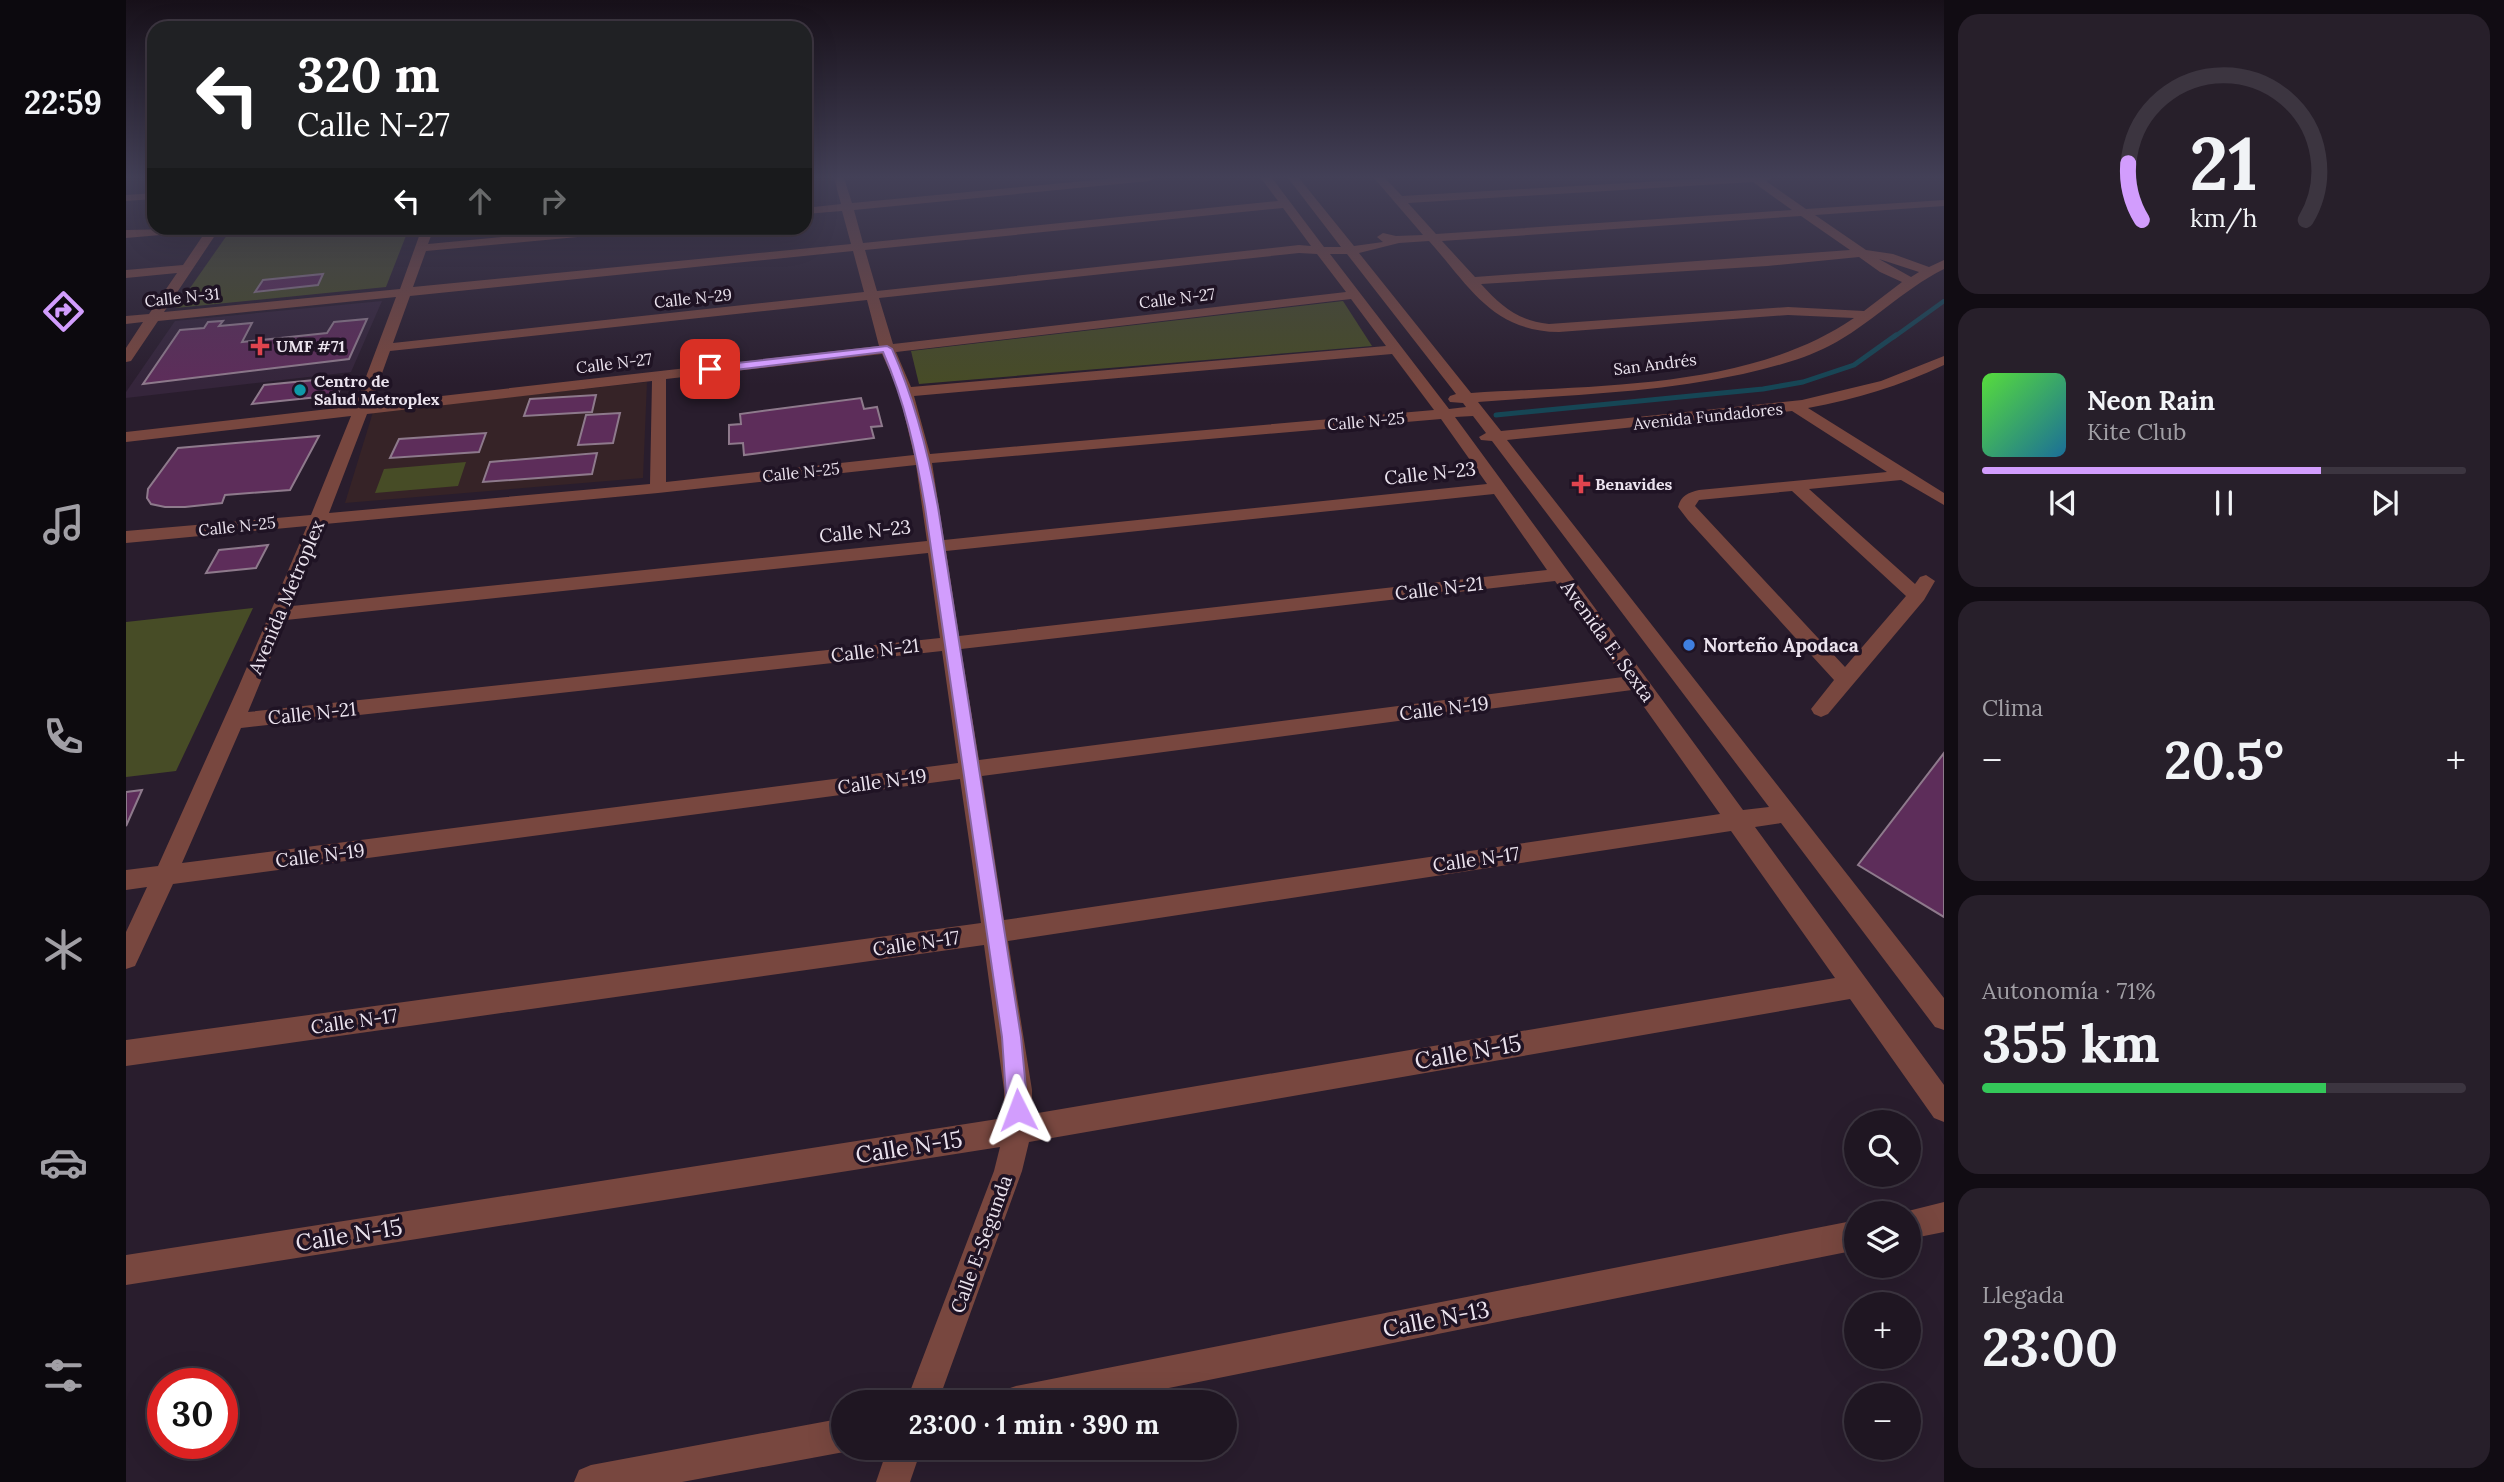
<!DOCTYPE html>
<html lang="es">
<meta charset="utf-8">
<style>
:root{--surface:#1f1622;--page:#271f2a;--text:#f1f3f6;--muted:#a19fa5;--line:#3c3540;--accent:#d29dfd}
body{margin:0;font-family:Lora,serif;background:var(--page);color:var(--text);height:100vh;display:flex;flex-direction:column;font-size:26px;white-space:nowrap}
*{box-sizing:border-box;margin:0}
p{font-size:23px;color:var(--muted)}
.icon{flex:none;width:38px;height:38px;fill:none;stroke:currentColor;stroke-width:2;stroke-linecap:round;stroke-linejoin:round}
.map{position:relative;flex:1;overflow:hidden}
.panel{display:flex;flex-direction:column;gap:14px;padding:14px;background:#110c13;width:560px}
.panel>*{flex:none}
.banner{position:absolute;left:21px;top:21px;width:665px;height:214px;border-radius:21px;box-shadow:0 7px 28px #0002,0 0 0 2px var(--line);background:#202124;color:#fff;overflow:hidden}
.buttons{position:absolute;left:1718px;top:1110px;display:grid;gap:14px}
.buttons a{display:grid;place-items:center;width:77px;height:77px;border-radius:50%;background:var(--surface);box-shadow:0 7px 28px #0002,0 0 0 2px var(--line);font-size:35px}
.speed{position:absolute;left:21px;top:1368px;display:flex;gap:14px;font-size:35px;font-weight:700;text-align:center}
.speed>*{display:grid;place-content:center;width:91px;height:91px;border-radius:50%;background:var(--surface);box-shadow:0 7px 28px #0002,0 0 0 2px var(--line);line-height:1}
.speed .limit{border:10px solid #d22;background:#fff;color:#111}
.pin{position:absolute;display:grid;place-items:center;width:60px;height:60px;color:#fff;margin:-30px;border-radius:14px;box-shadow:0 4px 10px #0006}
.me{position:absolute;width:77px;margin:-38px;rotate:357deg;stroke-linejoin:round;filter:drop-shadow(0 0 5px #0008)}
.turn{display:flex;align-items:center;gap:24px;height:147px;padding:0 35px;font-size:32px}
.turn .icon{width:91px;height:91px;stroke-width:2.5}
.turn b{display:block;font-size:49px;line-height:60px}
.lanes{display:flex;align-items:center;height:66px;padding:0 35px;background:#0003;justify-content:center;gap:35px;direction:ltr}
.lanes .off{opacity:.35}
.big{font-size:52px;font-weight:700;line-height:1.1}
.panel .card{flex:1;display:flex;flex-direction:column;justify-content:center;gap:10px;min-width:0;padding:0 24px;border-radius:21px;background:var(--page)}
.panel .dial{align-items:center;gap:0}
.dial svg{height:182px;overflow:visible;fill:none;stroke:var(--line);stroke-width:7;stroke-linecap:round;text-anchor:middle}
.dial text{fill:var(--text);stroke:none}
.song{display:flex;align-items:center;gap:21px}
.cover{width:84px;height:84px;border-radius:10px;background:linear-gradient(135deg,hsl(110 70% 55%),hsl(200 70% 35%))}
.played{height:7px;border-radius:4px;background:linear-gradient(90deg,var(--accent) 70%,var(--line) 70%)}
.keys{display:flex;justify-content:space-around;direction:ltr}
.heat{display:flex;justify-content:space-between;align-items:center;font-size:38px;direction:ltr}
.charge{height:10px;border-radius:5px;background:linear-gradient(90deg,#34c759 71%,var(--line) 0)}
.trip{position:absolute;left:705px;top:1390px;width:406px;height:70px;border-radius:35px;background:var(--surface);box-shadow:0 7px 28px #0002,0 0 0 2px var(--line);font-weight:700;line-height:70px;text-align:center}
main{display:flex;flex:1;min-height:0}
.dock{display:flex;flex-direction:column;width:126px;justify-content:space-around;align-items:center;background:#0c090e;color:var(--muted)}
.dock .icon{width:49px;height:49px}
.dock .on{color:var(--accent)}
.dock b{font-size:32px;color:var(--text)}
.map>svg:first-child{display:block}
</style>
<main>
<nav class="dock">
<b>22:59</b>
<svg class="icon on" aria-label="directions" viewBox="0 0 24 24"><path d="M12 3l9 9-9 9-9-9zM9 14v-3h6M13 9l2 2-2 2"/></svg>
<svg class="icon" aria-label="music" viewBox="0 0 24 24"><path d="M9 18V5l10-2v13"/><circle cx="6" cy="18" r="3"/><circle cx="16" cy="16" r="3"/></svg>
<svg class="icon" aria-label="phone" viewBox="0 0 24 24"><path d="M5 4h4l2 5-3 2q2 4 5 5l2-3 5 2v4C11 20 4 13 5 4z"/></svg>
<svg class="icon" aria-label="climate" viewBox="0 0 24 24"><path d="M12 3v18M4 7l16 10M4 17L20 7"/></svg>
<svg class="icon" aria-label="car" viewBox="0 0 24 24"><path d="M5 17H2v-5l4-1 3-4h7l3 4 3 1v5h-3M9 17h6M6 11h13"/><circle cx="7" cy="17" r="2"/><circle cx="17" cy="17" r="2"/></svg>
<svg class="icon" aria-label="filters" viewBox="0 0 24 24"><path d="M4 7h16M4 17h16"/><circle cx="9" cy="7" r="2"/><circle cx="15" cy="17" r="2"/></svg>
</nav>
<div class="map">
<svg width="1818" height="1482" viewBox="0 0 1818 1482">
<rect width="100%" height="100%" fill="#291d2d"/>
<polygon fill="#35253b" points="256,301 225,372 0,398 0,392 49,321"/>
<polygon fill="#362327" points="521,382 517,478 219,503 247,412"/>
<g fill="#474c26">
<polygon points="106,228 283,228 260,287 50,308"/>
<polygon points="1217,301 1246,346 793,384 785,351"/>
<polygon points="340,462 332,486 249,493 258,469"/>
<polygon points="127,608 50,771 0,777 0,622"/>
</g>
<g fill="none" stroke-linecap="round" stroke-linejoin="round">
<polyline stroke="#164655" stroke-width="4.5" points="1768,337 1818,301"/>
<polyline stroke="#164655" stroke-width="5" points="1370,415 1637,389 1677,382 1728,365 1770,335"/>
</g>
<g fill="#5d2d5a" stroke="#8e7a8c" stroke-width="2">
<polygon points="197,274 192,285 129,292 137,280"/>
<polygon points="241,319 223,359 17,384 54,330 78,328 82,322 97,321 93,326 126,323 116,342 201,333 208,322"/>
<polygon points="220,377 211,395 126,404 138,385"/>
<polygon points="470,395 466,412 398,416 404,399"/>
<polygon points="735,398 738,409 751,407 756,426 745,427 748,438 618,455 617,443 603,444 603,425 615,424 614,414"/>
<polygon points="494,413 487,443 452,445 460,415"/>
<polygon points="360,433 353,452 264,458 273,439"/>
<polygon points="193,436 164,490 99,495 96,503 59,507 39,507 25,504 21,498 22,489 52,448"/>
<polygon points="471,453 466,474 357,482 364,462"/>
<polygon points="142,545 130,568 80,573 93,550"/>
<polygon points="1818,753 1818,917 1732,865"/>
<polygon points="16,790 0,826 0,792"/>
</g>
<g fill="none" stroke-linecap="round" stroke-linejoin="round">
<g fill="#78473f" fill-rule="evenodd">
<path d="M708,178H718L726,203L990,178H1029L1023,181L728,210L737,243L1152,201L1135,178H1146L1198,247H1215L1162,178H1173L1228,246L1257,242L1251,237L1257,233L1270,236L1297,235L1248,178H1259L1276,196L1588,178H1646L1640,181L1680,209L1818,200V206L1689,215L1740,250L1767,254L1803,267L1818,260V269C1776,290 1744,325 1703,346C1676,360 1646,367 1617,374C1530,393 1440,395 1352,402L1375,431L1676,400L1755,381L1818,356V365C1774,386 1730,399 1682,408L1818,493V505L1775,480L1683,489L1789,584L1794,577L1800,575L1809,581L1798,600L1702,714L1695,717L1688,714L1685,709L1708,680L1562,520L1552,507C1555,495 1562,493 1573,490L1761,472L1666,411L1381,440L1818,998V1030L1809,1027L1655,823L1629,827L1818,1085V1122L1808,1118L1724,999L903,1142L896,1171L812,1402H780L868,1171L874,1147L0,1285V1255L878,1118V1090L858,945L0,1066V1040L855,923L834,779L47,884L9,966L0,969V932L21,887L0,890V870L32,866L112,688L181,526L0,543V531L185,515L225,416L0,442V432L229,406L270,297L32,321L5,361L0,362V348L17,322L0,324V316L23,314L51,273L0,278V270L57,265L80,231L0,238V230L94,228L38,312L274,289L296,228H308L302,244L473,228H511L505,232L300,251L287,287L725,244L716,211L679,214V208L715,204ZM1627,182L1666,210L1310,234L1282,203ZM1157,208L1185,246L1173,245L751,291L739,250ZM1675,216L1724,250L1349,277L1316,241ZM1303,241C1344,287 1366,331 1433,332L1662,315L1728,318C1623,390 1468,385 1345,393L1233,253L1273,243ZM727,251L738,292L267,343L284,296ZM1173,253L1191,254L1220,292L767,344L753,298ZM1204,254H1221L1330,394L1324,396L1322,399L1324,402L1337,403L1340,407L1323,409ZM1733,257L1754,272L1776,282L1738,311L1662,307L1423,324C1392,321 1375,306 1355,284L1641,266ZM1753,259L1793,272L1785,277ZM1225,299L1260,346L785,387L770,352ZM741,300L753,346L245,404L264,351ZM756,354L773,392L788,455L540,482V379ZM1266,354L1308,410L804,454L788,396ZM526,381L524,484L203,513L241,414ZM1347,416L1360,433L1353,437L1355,440L1366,441L1643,807L1617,810L1329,417ZM1315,419L1361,484L818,540L806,463ZM790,465L801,541L166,606L199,524L532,493ZM1666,491L1780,596L1719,667L1569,506L1573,500ZM1368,494L1421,570L833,636L820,551ZM802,553L814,638L122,712L160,620ZM1429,581L1497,677L853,760L835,649ZM816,651L832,763L56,863L115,728ZM1506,690L1594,814L878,920L856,776ZM1605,831L1709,978L906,1114V1090L882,941Z"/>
<polygon points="28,193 28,199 0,201 0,195"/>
<polygon points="1818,1202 1818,1232 1783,1239 1783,1213 1774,1213"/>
<polygon points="1731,1220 1731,1250 973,1402 874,1402 878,1390 890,1386"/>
<polygon points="718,1418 718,1447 729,1447 718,1452 556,1482 448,1482 453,1470 465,1465"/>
<polygon points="762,1447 796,1447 784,1482 750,1482"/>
</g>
</g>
<linearGradient id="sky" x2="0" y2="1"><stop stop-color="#171019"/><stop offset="0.46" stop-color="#434057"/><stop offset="1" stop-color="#434057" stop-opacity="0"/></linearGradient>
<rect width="1818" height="385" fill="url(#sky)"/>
<path fill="#d29dfd" stroke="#8866a4" stroke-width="2" d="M761,346L766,349C789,400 802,452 812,507L895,1037L902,1110L899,1117L892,1120L884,1117L881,1110L876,1037L799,507C790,453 779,402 757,352L584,373L578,369L584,366Z"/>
<g fill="#e0444e" stroke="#1f1324" stroke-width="2.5">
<path d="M130.5 335.5h7v7h7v7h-7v7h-7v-7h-7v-7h7z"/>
<path d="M1451.5 473.5h7v7h7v7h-7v7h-7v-7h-7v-7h7z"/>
</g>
<circle fill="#0f9aa8" stroke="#1f1324" stroke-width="2.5" cx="174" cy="390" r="7"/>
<circle fill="#3f7fe0" stroke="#1f1324" stroke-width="2.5" cx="1563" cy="645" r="7"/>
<g text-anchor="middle" stroke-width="7" stroke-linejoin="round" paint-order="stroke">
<g font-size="16" fill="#ebe3ee" stroke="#1f1324">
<text transform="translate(56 297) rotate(-6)" y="6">Calle N-31</text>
<text transform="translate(567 298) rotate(-6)" y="6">Calle N-29</text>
<text transform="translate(1051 298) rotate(-7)" y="6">Calle N-27</text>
<text transform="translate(488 363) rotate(-7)" y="6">Calle N-27</text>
<text transform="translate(1529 364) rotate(-7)" y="6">San Andrés</text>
<text transform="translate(1582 416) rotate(-6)" y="6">Avenida Fundadores</text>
<text transform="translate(1240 421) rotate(-5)" y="6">Calle N-25</text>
<text transform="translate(675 472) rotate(-6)" y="6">Calle N-25</text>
<text transform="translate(111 526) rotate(-6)" y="6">Calle N-25</text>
</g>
<g font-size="16" font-weight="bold" fill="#ebe3ee" stroke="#1f1324" text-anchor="start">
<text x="150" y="352">UMF #71</text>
<text x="188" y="387">Centro de<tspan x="188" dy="18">Salud Metroplex</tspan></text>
<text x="1469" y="490">Benavides</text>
</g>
<g font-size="19" fill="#ebe3ee" stroke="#1f1324">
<text transform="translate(1304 473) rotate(-6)" y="7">Calle N-23</text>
<text transform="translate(739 531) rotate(-6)" y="7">Calle N-23</text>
<text transform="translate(1313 588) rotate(-7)" y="7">Calle N-21</text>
<text transform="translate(160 597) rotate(-67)" y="7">Avenida Metroplex</text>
<text transform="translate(1482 641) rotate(54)" y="7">Avenida E. Sexta</text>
<text transform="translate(749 650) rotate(-7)" y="7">Calle N-21</text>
<text transform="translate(1318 708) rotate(-7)" y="7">Calle N-19</text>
<text transform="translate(186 713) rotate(-6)" y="7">Calle N-21</text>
<text transform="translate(756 781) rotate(-8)" y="7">Calle N-19</text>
<text transform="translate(194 855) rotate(-7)" y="7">Calle N-19</text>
<text transform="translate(1350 859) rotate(-8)" y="7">Calle N-17</text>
<text transform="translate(790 943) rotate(-8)" y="7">Calle N-17</text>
<text transform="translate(228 1021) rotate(-8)" y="7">Calle N-17</text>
<text transform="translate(855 1244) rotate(-70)" y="7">Calle E-Segunda</text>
</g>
<g font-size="19" font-weight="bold" fill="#ebe3ee" stroke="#1f1324" text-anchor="start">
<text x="1577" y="652">Norteño Apodaca</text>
</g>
<g font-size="23" fill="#ebe3ee" stroke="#1f1324">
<text transform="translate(1342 1052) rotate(-10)" y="8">Calle N-15</text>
<text transform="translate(783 1147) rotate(-9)" y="8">Calle N-15</text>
<text transform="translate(223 1235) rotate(-9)" y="8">Calle N-15</text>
<text transform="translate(1310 1319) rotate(-11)" y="8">Calle N-13</text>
</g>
</g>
</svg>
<div class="buttons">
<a><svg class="icon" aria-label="search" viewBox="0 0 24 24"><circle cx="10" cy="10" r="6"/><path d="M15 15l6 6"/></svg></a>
<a><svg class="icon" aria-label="layers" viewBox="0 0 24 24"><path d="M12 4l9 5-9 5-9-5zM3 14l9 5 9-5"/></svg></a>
<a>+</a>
<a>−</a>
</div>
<div class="speed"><div class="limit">30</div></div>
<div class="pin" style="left:584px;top:369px;background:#d93025"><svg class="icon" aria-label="arrive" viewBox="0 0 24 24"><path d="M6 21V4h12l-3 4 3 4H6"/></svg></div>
<svg class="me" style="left:892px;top:1110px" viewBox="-20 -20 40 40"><path d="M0-17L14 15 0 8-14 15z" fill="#d29dfd" stroke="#fff" stroke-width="4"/></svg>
<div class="trip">23:00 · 1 min · 390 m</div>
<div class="banner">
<div class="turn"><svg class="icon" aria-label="left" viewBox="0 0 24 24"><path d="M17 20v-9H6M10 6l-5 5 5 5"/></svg><div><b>320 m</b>Calle N-27</div></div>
<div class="lanes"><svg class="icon" aria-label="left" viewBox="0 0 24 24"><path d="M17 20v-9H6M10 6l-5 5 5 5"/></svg><svg class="icon off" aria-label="ahead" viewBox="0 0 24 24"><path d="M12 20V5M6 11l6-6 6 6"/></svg><svg class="icon off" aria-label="right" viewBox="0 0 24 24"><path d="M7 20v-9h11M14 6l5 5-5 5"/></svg></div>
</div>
</div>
<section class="panel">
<div class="card dial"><svg viewBox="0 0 100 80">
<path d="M14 69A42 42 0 1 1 86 69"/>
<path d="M14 69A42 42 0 0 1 8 44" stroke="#d29dfd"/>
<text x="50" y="56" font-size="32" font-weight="700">21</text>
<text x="50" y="72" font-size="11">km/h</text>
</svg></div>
<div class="card">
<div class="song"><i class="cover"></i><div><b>Neon Rain</b><p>Kite Club</p></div></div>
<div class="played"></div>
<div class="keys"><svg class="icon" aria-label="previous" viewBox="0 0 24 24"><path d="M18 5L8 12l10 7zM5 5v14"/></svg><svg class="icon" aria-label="pause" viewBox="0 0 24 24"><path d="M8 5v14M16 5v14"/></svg><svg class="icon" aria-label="next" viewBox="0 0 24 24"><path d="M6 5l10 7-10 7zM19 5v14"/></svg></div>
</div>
<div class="card"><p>Clima</p>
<div class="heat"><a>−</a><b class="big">20.5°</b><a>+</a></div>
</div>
<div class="card"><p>Autonomía · 71%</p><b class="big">355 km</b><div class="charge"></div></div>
<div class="card"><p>Llegada</p><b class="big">23:00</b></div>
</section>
</main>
